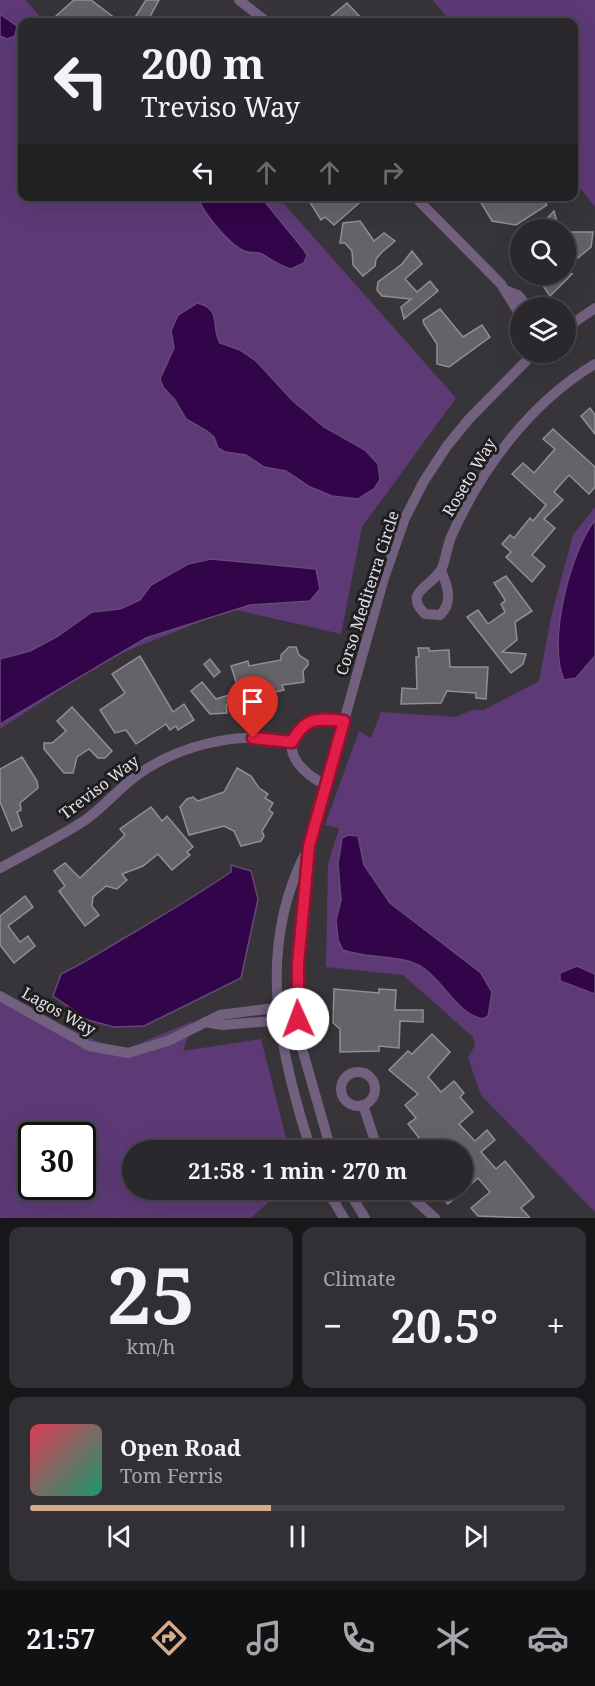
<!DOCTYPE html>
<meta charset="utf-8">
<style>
:root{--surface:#2a282c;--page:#323034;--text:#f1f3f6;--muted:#a5a6a9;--line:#464448;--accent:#d6ab8b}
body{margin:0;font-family:"Noto Serif",serif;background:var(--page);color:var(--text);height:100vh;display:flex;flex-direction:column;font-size:22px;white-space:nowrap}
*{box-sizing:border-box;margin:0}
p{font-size:20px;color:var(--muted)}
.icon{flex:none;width:33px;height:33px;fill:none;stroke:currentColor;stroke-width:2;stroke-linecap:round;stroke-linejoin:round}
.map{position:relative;height:1218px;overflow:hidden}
.panel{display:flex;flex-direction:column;gap:9px;padding:9px;background:#171618;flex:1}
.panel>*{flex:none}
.hud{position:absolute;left:18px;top:18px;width:560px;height:183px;border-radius:12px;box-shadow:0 6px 24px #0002,0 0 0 2px var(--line);background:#2a282c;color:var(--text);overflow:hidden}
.controls{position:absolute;left:510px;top:219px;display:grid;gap:12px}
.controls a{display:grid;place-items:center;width:66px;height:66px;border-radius:50%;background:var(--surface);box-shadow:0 6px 24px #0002,0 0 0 2px var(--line);font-size:30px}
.speed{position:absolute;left:18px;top:1122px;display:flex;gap:12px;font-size:30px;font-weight:700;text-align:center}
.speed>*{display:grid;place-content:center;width:78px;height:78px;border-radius:50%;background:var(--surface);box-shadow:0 6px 24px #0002,0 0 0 2px var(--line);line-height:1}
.speed .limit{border:3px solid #111;border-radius:9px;background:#fff;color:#111}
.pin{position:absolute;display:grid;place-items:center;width:51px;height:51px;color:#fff;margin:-62px -26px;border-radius:50% 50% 50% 0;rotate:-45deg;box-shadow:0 0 6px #0007}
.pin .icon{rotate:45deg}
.me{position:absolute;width:66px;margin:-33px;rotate:358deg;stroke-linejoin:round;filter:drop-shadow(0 0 4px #0008)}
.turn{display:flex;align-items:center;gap:21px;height:126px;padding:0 24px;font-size:27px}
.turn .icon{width:78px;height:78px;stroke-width:2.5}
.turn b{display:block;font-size:42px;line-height:51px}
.lanes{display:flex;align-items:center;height:57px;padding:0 24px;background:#0003;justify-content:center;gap:30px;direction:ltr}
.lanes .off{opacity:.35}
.big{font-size:45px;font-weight:700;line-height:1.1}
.panel .tile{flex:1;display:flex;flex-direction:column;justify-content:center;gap:9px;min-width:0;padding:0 21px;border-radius:12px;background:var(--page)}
.panel .dial{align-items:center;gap:0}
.dial b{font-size:78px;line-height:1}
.song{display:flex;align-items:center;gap:18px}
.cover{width:72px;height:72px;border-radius:9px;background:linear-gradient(135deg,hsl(350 70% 55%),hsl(160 70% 35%))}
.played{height:6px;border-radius:3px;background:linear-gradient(90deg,var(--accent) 45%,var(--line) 45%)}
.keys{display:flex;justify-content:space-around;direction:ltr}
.heat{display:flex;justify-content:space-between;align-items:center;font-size:33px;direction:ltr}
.panel .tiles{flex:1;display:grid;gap:9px;grid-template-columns:1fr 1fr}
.tile:last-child{grid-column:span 2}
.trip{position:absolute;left:122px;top:1140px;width:351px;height:60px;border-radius:30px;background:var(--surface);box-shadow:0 6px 24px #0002,0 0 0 2px var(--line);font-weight:700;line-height:60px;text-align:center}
.menu{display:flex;height:96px;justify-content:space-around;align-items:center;background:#111012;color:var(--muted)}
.menu .icon{width:42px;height:42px}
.menu .current{color:var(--accent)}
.menu b{font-size:27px;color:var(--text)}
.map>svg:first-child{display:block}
</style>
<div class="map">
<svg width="595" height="1218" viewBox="0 0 595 1218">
<rect width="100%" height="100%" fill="#38353a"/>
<g fill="#5d3a76" fill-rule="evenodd">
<polygon points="0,0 25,0 45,22 22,22 22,196 278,197 456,398 362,527 341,634 232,609 109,658 0,729"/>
<polygon points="433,0 595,0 595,207 573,179 573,22 451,22"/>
<polygon points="595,507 595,1212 481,1095 468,1058 475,1045 473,1037 403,975 326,967 328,864 339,828 325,825 359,731 371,738 381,712 456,717 472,710 484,710 539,681 551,617 573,535"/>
<path d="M0,998L104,1044L129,1048L193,1021L183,1051L261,1039L289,1150H132V1190H282L251,1218H0ZM32,1136H82V1186H32Z"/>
</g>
<g fill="#320449" stroke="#674778" stroke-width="1.5">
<polygon points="0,14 17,26 15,36 7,39 0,36"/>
<path d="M198,197H261L304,250L307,255L304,263L291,269C279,266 272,260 262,254C256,251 249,254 244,251C229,244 202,212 198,197Z"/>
<path d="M197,303C223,309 210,326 220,343L240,350L256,361L293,401L324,427L365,450L378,464L380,480L374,489L358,499L332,496L310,487L286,471L264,467L246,455L225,452L218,448L214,437L207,431L186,419L175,400L163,387L160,379L174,348L171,331L178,315Z"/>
<path d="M595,520V656L576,678L564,680C547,642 570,552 595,520Z"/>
<polygon points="211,559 316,569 320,589 310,601 250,605 146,638 0,724 0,659 30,651 58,636 92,612 120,609 140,600 151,585 188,564"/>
<path d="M348,835L358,836L364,865L390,903L481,973L492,992L488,1016L483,1019C456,1014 444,980 420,966C398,954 367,959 343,950L338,940L336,920L341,900L338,864L342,838Z"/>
<path d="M231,865L251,871L258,899L241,978L144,1026L114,1027L88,1020L53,996L61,974C87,962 108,947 133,933C166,913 199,894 231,872Z"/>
<polygon points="577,966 595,974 595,994 560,981 560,973"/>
</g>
<g fill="#656268" stroke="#918e94" stroke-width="1.5">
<polygon points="74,0 91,0 120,22 54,22 56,16"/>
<polygon points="146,0 159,0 147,22 132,22"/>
<polygon points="347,3 365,22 334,22 329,18"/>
<polygon points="306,196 341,196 344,200 348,196 367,196 334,225 325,217 321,220"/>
<polygon points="477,196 510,196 514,200 518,196 540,196 547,205 516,225 492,221"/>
<polygon points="554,211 559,230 536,230"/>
<polygon points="360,221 374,241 384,233 395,241 382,252 376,259 375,266 363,276 353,265 352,251 345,243 340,243 343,223"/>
<polygon points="566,232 593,232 591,247 573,262 569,274 572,274 550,296 535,274 566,274"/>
<polygon points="412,251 422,264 405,279 417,292 430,281 438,291 404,319 401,307 411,299 382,296 377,290 378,282 402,264"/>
<polygon points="440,309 463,337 482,325 490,337 449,367 437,364 437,344 424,324 423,320"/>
<polygon points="590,408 595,415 595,434 581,416"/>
<polygon points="553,429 595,467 595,487 589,494 569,475 554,492 563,500 544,519 555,528 532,555 545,566 532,582 506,557 511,552 502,544 510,535 514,538 530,518 533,521 546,505 512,474 523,463 534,473 555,449 543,439"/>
<polygon points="506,576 532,611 515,622 517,640 502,652 526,654 523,664 511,673 467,617 478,610 488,624 505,612 501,604 505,601 504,598 494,583"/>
<polygon points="289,647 296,647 299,655 308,661 308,665 303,671 304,682 282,685 284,690 271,693 270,689 241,697 231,666 248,661 249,666 281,660 281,655"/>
<polygon points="418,648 429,648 429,651 449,650 450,667 488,667 486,699 476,698 476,693 447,691 441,703 401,704 402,688 417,689 416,657 419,657"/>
<polygon points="140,656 173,712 184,704 194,720 178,730 176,726 170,730 166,724 136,744 126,730 115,733 100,710 125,693 112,674"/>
<polygon points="210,659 220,672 214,677 204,664"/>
<polygon points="202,682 216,699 239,692 241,700 226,705 227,713 210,714 191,691"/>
<polygon points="72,707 112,751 105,758 98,758 89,749 77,757 73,773 64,773 44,749 44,743 52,743 66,731 57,721"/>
<polygon points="22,757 37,781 38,788 20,803 21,810 17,812 22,826 12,831 0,802 0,769"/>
<polygon points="237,768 251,776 259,788 268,794 265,798 273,803 269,810 273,813 262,831 264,836 261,841 241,846 234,831 224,826 189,835 180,807 187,799 193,797 198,801 224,792"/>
<polygon points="151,807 162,821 167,816 193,847 187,852 190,855 172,870 158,854 143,866 122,874 127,880 117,889 106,886 93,897 92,906 99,915 85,926 59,891 65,886 54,871 65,863 80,878 125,835 120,829"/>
<polygon points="25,896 33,907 8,926 20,942 28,936 35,946 14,963 0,945 0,916"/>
<polygon points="334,989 379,993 379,989 396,990 395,1010 423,1010 423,1022 400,1021 399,1048 379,1046 379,1051 340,1052 340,1029 333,1023"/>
<polygon points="432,1034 450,1052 428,1077 441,1092 454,1081 464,1093 460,1097 473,1112 459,1124 475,1141 487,1130 495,1140 481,1152 496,1169 505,1161 523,1183 534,1197 521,1208 530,1218 478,1216 471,1208 490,1192 478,1178 448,1204 439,1194 444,1190 462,1190 462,1150 440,1150 433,1142 421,1150 415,1144 420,1139 408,1124 416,1118 405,1105 418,1094 389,1070 408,1051 412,1054"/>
</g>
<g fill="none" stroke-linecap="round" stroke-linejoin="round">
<g stroke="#72607f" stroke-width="10">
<polyline points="239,0 267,22"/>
<polyline points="414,196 501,284 520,315"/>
<polyline points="507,291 518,295 529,308"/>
<polyline points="566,328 595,308"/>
<path d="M441,570C447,585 454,602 440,615L425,614C402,591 433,587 442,568C446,558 447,547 451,537C481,469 530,403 595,364"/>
<path d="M326,785C273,759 283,714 344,721"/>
<path d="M305,854C256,951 279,1052 311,1150"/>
<path d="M0,868C28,853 57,838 84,821C101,809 116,792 132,779C176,745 238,730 292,742"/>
<polyline points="0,996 89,1046 128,1053 168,1041 220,1015 297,1005"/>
<polyline points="205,1022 222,1025 299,1019"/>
<circle cx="358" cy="1089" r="17"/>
<polyline points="363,1105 378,1150"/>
<polyline points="331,1150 301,1045 297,1005 299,940 309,846 384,578 405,518 424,481 447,446 469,419 535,352"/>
<polyline points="327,1190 344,1218"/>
<polyline points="348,1190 365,1218"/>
<polyline points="404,1190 435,1218"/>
</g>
</g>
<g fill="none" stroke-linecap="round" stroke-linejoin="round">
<defs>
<path id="route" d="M253,738L292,742C305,717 318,718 344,721L309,846L298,964V1019"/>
</defs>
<use href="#route" stroke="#92132f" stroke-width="15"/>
<use href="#route" stroke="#e11d48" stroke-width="10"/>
</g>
<g text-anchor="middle" stroke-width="6" stroke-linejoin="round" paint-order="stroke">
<g font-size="16" fill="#e4e2e6" stroke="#1e1d1f">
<text transform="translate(469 477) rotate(-59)" y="6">Roseto Way</text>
<text transform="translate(367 593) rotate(-72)" y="6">Corso Mediterra Circle</text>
<text transform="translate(99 787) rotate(-37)" y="6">Treviso Way</text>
<text transform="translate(59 1011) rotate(29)" y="6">Lagos Way</text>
</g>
</g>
</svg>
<div class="controls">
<a><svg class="icon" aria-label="search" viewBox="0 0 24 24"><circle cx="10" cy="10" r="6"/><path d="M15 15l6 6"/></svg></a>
<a><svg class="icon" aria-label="layers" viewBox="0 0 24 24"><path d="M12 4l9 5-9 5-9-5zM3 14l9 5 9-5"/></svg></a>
</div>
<div class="speed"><div class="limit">30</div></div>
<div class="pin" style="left:253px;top:738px;background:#d93025"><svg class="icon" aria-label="arrive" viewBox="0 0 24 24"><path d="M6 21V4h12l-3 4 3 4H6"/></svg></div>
<svg class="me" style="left:298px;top:1019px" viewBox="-20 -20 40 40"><circle r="19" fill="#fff"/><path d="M0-13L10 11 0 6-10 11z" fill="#e11d48"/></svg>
<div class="trip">21:58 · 1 min · 270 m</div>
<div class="hud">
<div class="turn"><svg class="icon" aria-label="left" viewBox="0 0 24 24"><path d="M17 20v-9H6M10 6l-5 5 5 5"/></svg><div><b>200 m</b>Treviso Way</div></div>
<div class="lanes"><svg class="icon" aria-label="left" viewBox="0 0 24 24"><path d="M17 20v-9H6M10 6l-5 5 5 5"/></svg><svg class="icon off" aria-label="ahead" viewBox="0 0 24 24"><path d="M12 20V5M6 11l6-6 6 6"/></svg><svg class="icon off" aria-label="ahead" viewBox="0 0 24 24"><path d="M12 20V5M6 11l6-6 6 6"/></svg><svg class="icon off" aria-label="right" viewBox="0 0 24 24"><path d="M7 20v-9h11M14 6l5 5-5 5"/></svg></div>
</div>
</div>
<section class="panel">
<div class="tiles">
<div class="tile dial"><b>25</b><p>km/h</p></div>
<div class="tile"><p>Climate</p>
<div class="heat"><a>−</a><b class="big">20.5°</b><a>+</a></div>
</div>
<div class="tile">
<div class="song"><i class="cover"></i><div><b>Open Road</b><p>Tom Ferris</p></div></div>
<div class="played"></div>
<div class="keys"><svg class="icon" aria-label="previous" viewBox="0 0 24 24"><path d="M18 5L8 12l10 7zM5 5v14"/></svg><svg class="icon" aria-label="pause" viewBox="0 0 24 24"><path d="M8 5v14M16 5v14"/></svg><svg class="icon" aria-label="next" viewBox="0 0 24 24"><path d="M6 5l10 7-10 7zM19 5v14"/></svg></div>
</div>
</div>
</section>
<nav class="menu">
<b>21:57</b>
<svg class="icon current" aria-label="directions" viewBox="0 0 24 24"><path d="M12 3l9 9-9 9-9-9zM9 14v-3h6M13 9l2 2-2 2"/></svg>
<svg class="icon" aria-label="music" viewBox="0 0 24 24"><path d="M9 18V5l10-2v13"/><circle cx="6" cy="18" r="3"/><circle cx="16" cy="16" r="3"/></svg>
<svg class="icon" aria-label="phone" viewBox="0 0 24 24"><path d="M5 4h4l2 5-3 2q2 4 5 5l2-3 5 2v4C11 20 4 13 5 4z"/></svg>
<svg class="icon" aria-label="climate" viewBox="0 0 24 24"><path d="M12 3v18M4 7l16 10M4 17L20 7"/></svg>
<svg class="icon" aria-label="car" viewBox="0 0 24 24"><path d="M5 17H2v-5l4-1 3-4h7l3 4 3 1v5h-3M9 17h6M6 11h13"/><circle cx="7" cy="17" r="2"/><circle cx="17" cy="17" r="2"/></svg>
</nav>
